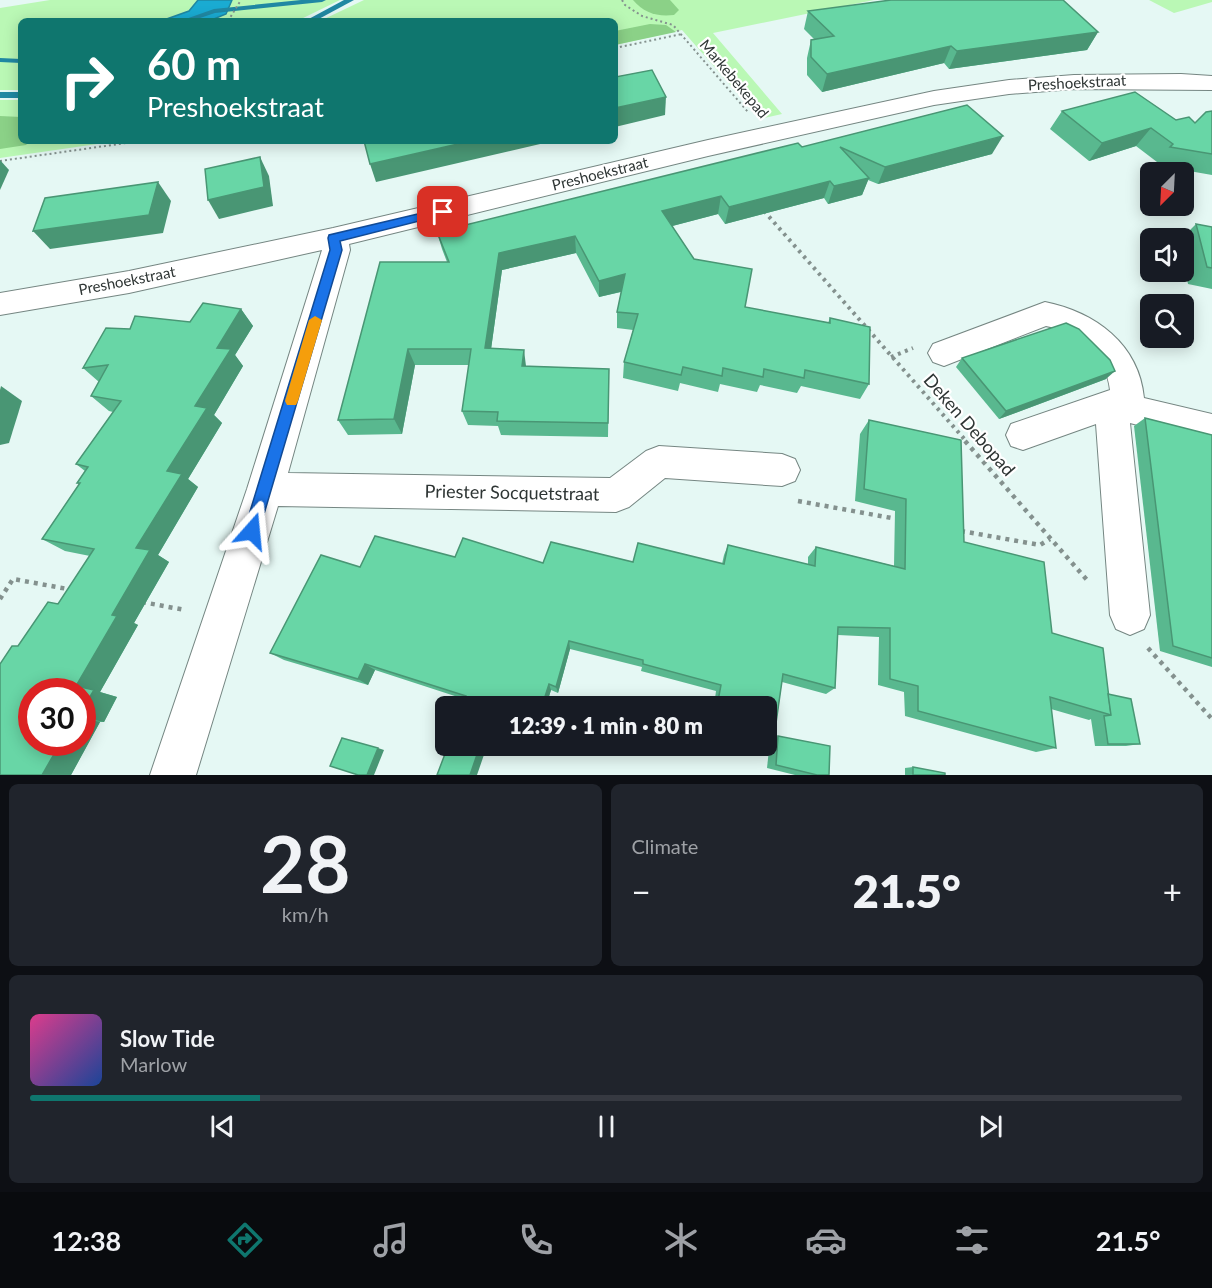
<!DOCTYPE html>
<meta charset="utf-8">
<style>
:root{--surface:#171b24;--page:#20242c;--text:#f1f3f6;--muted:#9ea1a6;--line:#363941;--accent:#0f766e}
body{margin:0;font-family:Lato,sans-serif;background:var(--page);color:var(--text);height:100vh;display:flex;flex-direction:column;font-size:22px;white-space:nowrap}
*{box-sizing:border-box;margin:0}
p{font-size:20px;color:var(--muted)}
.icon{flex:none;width:33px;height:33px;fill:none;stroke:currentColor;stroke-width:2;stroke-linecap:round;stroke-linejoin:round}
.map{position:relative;height:775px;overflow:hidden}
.panel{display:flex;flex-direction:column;gap:9px;padding:9px;background:#0d0f14;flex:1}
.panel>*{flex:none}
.top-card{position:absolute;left:18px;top:18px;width:600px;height:126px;border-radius:9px;box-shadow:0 3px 15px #0003;background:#0f766e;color:#fff;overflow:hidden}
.needle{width:39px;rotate:204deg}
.controls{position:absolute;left:1140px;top:162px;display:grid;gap:12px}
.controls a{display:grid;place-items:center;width:54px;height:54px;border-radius:9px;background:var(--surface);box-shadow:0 3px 15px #0003;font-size:30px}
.speed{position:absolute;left:18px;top:678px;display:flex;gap:12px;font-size:30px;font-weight:700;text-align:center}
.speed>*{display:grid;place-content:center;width:78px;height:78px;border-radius:50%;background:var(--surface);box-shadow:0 3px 15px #0003;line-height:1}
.speed .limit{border:9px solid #d22;background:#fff;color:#111}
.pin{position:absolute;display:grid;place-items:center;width:51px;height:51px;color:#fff;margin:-26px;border-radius:12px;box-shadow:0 3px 9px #0006}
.me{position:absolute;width:66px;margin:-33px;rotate:18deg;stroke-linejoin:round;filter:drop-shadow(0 0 4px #0008)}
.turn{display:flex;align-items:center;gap:21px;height:126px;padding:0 30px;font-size:27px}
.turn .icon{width:78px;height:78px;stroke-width:2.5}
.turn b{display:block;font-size:42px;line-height:51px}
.big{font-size:45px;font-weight:800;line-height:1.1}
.panel .widget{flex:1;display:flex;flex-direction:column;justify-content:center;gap:9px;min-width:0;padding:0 21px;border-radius:9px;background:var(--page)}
.panel .dial{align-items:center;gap:0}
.dial b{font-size:78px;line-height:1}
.song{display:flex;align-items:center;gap:18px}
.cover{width:72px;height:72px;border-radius:9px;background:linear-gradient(135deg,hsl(330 70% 55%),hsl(220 70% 35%))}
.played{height:6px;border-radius:3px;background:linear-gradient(90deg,var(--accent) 20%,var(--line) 20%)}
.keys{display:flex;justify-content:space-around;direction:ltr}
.heat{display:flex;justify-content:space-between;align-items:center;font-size:33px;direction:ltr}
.panel .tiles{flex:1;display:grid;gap:9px;grid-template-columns:1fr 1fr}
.widget:last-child{grid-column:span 2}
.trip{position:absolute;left:435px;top:696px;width:342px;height:60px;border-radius:9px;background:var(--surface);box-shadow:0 3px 15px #0003;font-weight:800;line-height:60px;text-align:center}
.tab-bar{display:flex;height:96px;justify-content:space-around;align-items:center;background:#090b0e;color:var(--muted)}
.tab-bar .icon{width:42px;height:42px}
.tab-bar .selected{color:var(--accent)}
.tab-bar b{font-size:27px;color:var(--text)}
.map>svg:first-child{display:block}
</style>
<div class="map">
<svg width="1212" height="775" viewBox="0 0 1212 775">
<rect width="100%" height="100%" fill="#e5f8f4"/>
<g fill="#baf8b5">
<polygon points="50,0 340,0 297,21 21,21 21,90 0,90 0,8"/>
<polygon points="364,0 874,0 713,33 782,114 760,119 682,30 615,45 615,21 320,21"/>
<polygon points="1149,0 1212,0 1212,2 1174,13"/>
<polygon points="0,100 21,100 21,141 118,141 0,158"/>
</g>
<g fill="#8bd187">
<path d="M633,0H670L679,10L674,15C657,17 644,13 633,0Z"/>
<polygon points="650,24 666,25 676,32 615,45 615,31"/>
<polygon points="0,116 21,117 21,141 30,141 26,145 0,149"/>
</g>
<polygon fill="#1aabd2" stroke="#2088a3" stroke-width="1.5" points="198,0 232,0 226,14 209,21 161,21 189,11"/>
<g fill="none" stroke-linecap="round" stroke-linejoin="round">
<g fill="#2088a3" fill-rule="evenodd">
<polygon points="301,0 326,0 322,2 215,13 191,21 180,21 214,9"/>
<polygon points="344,0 354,0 315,21 305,21"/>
<polygon points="0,58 21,59 21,63 0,62"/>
<rect x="0" y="92" width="21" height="6"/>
</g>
<defs>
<g id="minor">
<polygon points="1181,74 1212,76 1212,90 1074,89 1009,94 934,105 708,156 349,244 350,250 288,473 610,478 646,451 659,446 782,454 795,459 800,470 795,481 782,486 665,478 629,507 616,512 278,506 196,775 150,775 247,489 322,250 129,293 0,315 0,293 129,271 333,228 708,140 934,91 1009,80 1074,75"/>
<path d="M1045,302C1095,312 1139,344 1144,398L1212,414V444L1130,423L1150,615L1144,629L1130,635L1116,629L1110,615L1096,424L1023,450L1011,446L1006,435L1011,424L1110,390C1107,358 1077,332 1046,326L944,366L933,362L928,353L933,344Z"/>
</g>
</defs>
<use href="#minor" stroke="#758682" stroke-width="2"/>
<g stroke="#84918e" stroke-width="2" stroke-dasharray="2 3" stroke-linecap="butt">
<polyline points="622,0 625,5 642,16 673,25 748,112"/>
<polyline points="228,21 241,0"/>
<polyline points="615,48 682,34"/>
<polyline points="0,161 140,141"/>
</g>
<g stroke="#84918e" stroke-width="4" stroke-dasharray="3 4.5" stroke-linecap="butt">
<polyline points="764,211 967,442"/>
<polyline points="891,357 913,348"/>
</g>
<g stroke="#84918e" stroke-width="4.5" stroke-dasharray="4 5" stroke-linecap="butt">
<polyline points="965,441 1087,580"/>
<polyline points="798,501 897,519"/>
<polyline points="961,531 1040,545 1050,539"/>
<polyline points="0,599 13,579 73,590"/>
<polyline points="142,602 185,610"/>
<polyline points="1148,648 1212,719"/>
</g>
<use href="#minor" fill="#fff" fill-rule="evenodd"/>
</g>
<g fill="#59b88f" fill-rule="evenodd">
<polygon points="808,11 1098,32 1087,50 949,69 944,63 822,92 807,75 807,58 811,40 815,40 804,29"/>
<polygon points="967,105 992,154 878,184 868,180 862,195 828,204 824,198 725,224 718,214 672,226 694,259 745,307 828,323 830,318 869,384 860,399 801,386 797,393 760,385 757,392 720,384 718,392 680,383 678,391 623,378 624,362 633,330 617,328 617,312 621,292 599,297 576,253 502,270 491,349 526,366 609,369 608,437 501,435 498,426 468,425 462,411 469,365 415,365 402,434 348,435 338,420 447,262 442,249 437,232 802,147"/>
<polygon points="1062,111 1195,123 1212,111 1212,175 1155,165 1157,162 1136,146 1089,161 1050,129"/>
<polygon points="1196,224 1212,227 1212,289 1188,284 1184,265 1184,238 1182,238"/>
<path d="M241,309L253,326L235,355L243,366L214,415L222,423L188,479L198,487L158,555L169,562L134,623L138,625L100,692L117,697L104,722H100L71,775H0L18,646L58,604L90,556L65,551L42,539L79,484L77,483L85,471L76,464L113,412L109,411L91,396L99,382L83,368L130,329L190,322ZM82,692V742H32Z"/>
<polygon points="962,358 1106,379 999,419 956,367"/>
<polygon points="1145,418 1212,435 1212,667 1160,651 1134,426"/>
<polygon points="869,420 964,542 1052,633 1108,694 1140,744 1126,746 1095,746 1091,719 1089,720 1051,709 1056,748 1036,752 905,716 904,692 878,685 879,637 838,635 835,688 826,694 782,682 774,737 767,741 766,706 714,706 716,691 641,671 642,667 570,649 558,693 551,690 546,706 515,706 501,702 464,699 375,670 368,685 284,660 270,653 360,567 455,557 543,563 633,562 722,564 724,555 728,545 808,565 808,557 816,547 894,566 895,511 855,501 860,434"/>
<polygon points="778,736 829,775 795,775 767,768 770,740"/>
<polygon points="913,767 945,775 905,775 905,768"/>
</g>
<g fill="#499674">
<polygon points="1098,32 1087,50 949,69 957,51"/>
<polygon points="951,46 944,63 822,92 827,74"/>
<polygon points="666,97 665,115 615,127 615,108"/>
<polygon points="1151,128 1136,146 1089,161 1102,143"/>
<polygon points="1003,136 992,154 878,184 885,167"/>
<polygon points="471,141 553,141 376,182 370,164"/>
<polygon points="260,157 269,176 273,206 219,219 208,200"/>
<polygon points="0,160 9,170 0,190"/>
<polygon points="869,178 862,195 828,204 834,186"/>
<polygon points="830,181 824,198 725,224 729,207"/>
<polygon points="158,182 171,201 163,233 50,249 33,231"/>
<polygon points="721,196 718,214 661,229 662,211"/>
<polygon points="575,236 576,253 502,270 489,364 485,348 499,253"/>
<polygon points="625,274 624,291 599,297 599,281"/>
<polygon points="241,309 253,326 235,355 243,366 214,415 222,423 188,479 198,487 158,555 169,562 134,623 138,625 100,692 117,697 104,722 82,717 82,710 76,686 112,615 136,548 167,471 195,406 217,348"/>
<polygon points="408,349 415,365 402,434 394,419"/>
<polygon points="524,350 526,366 525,382 522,366"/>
<polygon points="1115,371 1106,379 999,419 1006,411"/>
<polygon points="1,386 22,401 9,443 0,445 0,390"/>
<polygon points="569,641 570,649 558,693 556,687"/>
<polygon points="365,664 375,670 368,685 358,679"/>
<polygon points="549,684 551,690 546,706 542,706"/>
<polygon points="497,697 501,702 500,706 493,706"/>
<polygon points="82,718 100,722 71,775 42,775 61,742 82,742"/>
<polygon points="480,746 487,746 477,775 470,775"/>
<polygon points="378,748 384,750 374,775 367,775"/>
</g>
<g fill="#68d6a6" stroke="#499674" stroke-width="1.5">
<polygon points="891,0 1063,0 1098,32 957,51 951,46 827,74 811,57 811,40 834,36 808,11"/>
<polygon points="652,70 666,97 615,108 615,77"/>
<polygon points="1135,92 1176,120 1189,117 1195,123 1206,112 1212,111 1212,154 1170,147 1173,144 1151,128 1102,143 1062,111"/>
<polygon points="967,105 1003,136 885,167 840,147 869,178 834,186 830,181 729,207 721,196 662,211 694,259 752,269 745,307 830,323 830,318 870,327 869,384 805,370 804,378 764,369 763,377 723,368 722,376 683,367 681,375 624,362 638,314 617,312 625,274 599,281 575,236 499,253 485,348 524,350 522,366 609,369 608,423 497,421 498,412 462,411 471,349 408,349 394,419 338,420 380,262 449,262 437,232 798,143 802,147"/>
<polygon points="364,141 471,141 370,164"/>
<polygon points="260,157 264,187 208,200 205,169"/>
<polygon points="158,182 149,215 33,231 45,198"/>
<polygon points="1196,224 1212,227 1212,268 1207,267"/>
<polygon points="203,303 241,309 217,348 231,349 195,406 207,408 167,471 182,474 136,548 150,550 112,615 117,616 76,686 94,690 82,710 82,692 32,692 32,742 61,742 42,775 0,775 0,664 12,646 18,646 48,602 58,604 94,549 42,539 80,483 77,483 88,467 76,464 121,401 91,396 108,365 83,368 106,328 130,329 135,316 190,322"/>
<polygon points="1066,323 1079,329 1110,360 1115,371 1006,411 962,358"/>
<polygon points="1145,418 1212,435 1212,658 1173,646"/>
<polygon points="869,420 961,440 964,542 1044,562 1052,633 1103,648 1111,715 1050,697 1056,748 918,711 918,686 890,679 890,628 838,627 835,688 783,674 774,737 766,735 766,706 717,706 721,685 643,664 643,660 569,641 556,687 549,684 542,706 531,706 497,697 493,706 462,706 466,696 365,664 358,679 270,653 321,555 360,567 375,536 455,557 463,538 543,563 551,542 633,562 638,543 724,564 728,545 815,566 816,547 905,569 906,499 864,489"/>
<polygon points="1108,694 1131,699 1140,744 1108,744 1104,716 1111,715"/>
<polygon points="778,736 830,746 829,775 817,775 776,765"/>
<polygon points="342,738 378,748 367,775 358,775 330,766"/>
<polygon points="448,746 480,746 470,775 437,775"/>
<polygon points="913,767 945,773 945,775 913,775"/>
</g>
<polygon fill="#1a73e8" stroke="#114b97" stroke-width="1.5" points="443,208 447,209 447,214 340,241 342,250 259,531 257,536 252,539 246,536 244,531 330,250 328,238 329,235"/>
<polygon fill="#f59e0b" points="315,316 322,320 298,401 296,405 287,405 285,401 309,320"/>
<g text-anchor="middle" stroke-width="4.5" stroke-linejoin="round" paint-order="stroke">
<g font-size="15" fill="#2e3534" stroke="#fff">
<text transform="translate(734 79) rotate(50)" y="5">Markebekepad</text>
<text transform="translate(1077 83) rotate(-3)" y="5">Preshoekstraat</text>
<text transform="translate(600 174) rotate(-14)" y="5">Preshoekstraat</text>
<text transform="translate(127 281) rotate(-11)" y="5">Preshoekstraat</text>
</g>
<g font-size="18" fill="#2e3534" stroke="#fff">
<text transform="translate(969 425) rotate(49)" y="6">Deken Debopad</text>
<text transform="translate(512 493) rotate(1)" y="6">Priester Socquetstraat</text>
</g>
</g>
</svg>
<div class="controls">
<a><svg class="needle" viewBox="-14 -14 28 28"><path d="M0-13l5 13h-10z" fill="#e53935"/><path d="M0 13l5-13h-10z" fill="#9ea1a6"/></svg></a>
<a><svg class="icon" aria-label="sound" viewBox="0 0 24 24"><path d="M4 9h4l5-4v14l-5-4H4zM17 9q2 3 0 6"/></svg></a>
<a><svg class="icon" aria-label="search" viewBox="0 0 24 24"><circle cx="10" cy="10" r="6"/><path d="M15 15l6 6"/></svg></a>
</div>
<div class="speed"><div class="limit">30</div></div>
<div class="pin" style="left:443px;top:212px;background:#d93025"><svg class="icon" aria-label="arrive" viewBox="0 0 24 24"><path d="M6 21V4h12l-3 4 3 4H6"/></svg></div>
<svg class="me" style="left:252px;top:531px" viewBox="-20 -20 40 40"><path d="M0-17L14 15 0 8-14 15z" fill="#1a73e8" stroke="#fff" stroke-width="4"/></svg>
<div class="trip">12:39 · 1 min · 80 m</div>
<div class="top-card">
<div class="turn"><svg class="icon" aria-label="right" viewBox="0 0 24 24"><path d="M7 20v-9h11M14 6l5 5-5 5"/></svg><div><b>60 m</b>Preshoekstraat</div></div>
</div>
</div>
<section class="panel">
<div class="tiles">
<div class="widget dial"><b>28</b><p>km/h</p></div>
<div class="widget"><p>Climate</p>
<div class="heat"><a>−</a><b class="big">21.5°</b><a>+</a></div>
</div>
<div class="widget">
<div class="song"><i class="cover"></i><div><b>Slow Tide</b><p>Marlow</p></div></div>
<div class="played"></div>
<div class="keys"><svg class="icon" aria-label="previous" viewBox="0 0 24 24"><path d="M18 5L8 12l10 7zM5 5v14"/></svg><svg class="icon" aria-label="pause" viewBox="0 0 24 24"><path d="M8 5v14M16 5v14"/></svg><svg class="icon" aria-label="next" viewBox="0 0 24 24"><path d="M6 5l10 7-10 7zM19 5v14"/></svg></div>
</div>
</div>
</section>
<nav class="tab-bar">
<b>12:38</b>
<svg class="icon selected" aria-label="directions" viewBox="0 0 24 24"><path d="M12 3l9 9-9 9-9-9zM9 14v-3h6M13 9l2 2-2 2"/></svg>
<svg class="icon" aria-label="music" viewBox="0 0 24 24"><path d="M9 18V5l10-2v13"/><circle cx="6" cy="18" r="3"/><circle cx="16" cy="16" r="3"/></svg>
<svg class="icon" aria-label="phone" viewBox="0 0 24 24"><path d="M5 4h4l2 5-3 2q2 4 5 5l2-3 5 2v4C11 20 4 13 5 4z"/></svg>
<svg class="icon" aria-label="climate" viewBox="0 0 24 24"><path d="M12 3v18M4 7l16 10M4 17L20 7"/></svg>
<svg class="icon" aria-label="car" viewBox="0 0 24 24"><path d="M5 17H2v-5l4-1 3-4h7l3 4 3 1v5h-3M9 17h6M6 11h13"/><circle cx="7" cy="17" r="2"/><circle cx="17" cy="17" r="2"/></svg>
<svg class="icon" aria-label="filters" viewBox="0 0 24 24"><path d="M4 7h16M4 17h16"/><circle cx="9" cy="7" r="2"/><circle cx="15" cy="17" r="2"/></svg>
<b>21.5°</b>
</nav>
